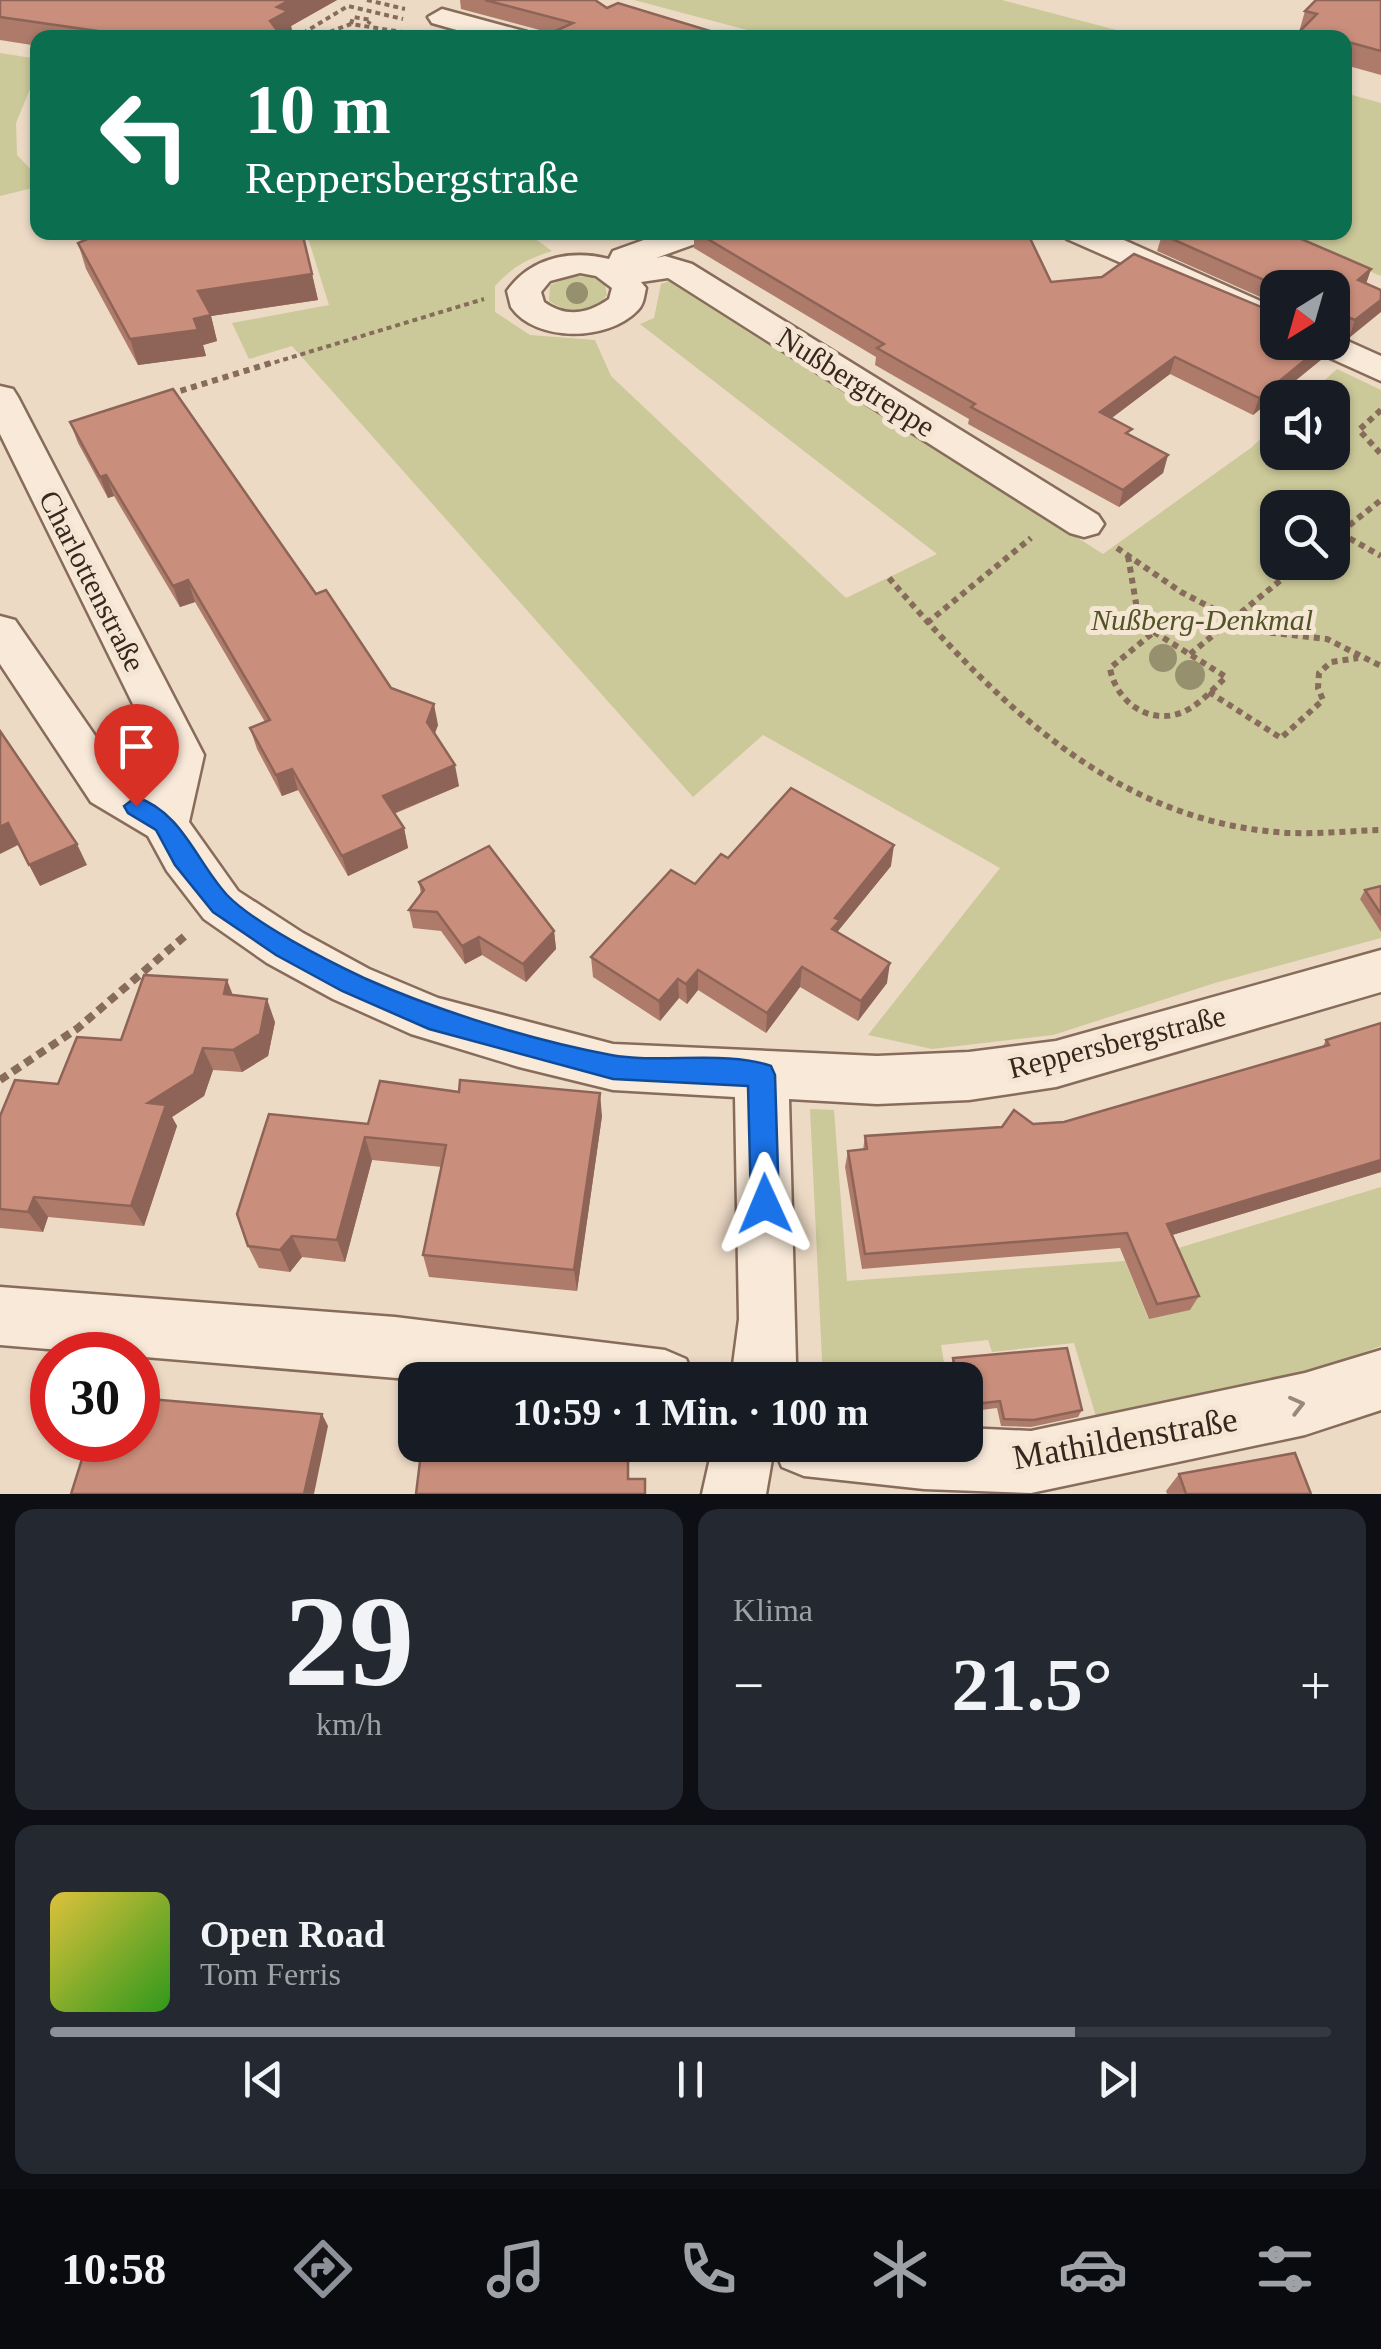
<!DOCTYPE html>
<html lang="de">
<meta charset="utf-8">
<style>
:root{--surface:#171b24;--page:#242831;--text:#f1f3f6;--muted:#9ea1a6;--line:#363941;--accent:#8c9099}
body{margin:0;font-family:"Times New Roman",serif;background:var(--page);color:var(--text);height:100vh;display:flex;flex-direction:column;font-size:38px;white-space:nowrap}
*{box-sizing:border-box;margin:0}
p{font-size:32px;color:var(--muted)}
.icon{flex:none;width:55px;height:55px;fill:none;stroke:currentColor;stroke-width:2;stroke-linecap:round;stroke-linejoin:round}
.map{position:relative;height:1494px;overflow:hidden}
.drawer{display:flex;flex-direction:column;gap:15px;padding:15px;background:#0d0f14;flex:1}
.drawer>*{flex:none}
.top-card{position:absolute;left:30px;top:30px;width:1322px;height:210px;border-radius:20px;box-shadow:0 2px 8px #0004;background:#0b6e4f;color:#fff;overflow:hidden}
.needle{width:65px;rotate:217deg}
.fabs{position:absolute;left:1260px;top:270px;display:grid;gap:20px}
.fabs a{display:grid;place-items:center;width:90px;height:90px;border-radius:20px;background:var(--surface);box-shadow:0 2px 8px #0004;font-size:50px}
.speed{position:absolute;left:30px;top:1332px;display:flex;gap:20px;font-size:50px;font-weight:700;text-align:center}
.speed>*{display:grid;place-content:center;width:130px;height:130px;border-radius:50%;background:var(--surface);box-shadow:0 2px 8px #0004;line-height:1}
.speed .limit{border:15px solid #d22;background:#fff;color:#111}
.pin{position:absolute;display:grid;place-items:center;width:85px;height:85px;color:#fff;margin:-102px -42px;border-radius:50% 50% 50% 0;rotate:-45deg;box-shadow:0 0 10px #0007}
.pin .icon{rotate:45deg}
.me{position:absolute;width:110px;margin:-55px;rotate:359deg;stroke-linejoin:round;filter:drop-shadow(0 0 8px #0008)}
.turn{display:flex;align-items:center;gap:35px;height:210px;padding:0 50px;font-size:45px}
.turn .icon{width:130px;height:130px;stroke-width:2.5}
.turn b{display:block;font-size:70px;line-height:85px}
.big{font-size:75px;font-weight:600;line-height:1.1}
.drawer .tile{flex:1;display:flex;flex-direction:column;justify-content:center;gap:15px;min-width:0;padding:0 35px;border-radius:20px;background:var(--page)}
.drawer .dial{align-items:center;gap:0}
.dial b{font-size:130px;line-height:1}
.song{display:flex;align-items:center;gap:30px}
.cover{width:120px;height:120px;border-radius:15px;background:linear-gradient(135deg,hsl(50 70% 55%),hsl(110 70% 35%))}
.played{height:10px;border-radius:5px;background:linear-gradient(90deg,var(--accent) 80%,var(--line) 80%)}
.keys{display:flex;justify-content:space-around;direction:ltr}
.heat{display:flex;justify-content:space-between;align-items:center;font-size:55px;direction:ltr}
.drawer .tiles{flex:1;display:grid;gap:15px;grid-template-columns:1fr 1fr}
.tile:last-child{grid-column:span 2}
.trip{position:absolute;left:398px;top:1362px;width:585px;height:100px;border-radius:20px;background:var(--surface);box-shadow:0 2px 8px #0004;font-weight:600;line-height:100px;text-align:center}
.dock{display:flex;height:160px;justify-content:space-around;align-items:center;background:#090b0e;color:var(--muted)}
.dock .icon{width:70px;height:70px}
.dock .active{color:var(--accent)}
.dock b{font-size:45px;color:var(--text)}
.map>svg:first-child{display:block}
</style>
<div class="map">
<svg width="1381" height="1494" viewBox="0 0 1381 1494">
<rect width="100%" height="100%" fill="#eddac5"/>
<g fill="#cbc899" fill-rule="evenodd">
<polygon points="634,0 1002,0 1143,37 773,37"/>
<polygon points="0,53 38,59 37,72 16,123 17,155 37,176 37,187 0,196"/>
<polygon points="1345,93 1381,103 1381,276 1277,233 1345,232"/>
<path d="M485,232L500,239C522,226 534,238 552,251C527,259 512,267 495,286V312L530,335L595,340L611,376L846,598L937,554L640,324L654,318L661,284L672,280L1103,554L1252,447L1277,424L1278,452H1332V398L1306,397L1337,369L1381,390V938L1215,983L1053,1035L932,1049L868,1035L1000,868L763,735L693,797L292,346L249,359L232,323L329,305L308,238L253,247L243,233ZM1278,508H1332V562H1278Z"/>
<path d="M574,276L592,277L605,285L607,295C592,314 568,314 549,301L550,285Z"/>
<polygon points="810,1109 834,1110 847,1281 1125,1261 1148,1318 1165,1252 1381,1187 1381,1346 1295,1378 1097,1420 1074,1343 992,1352 988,1340 941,1345 947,1380 823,1380"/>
</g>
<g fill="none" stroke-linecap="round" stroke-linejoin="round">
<defs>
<g id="street">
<polygon points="442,9 527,32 530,38 485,38 432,23 428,17"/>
<path d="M666,232H714L709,239L656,258L665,256L692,264L1098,515L1104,524L1098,533L1084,537L1070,533L668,278L641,282L646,288C644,296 644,305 637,311C608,341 536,343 511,307L507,291C530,258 570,249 609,259L613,251ZM580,273L596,276L612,288L609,299C588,314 566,318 544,302L541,292L550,281Z"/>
<polygon points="1062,232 1106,232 1278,309 1278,332 1067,239"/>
<polygon points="1332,334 1381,356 1381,381 1310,349 1305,342 1332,342"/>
<polygon points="0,386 13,389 18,397 204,755 189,822 238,891 303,933 369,969 438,998 613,1044 877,1056 969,1052 1056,1041 1381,950 1381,992 1056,1087 969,1100 877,1104 789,1099 796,1362 791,1380 731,1380 739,1319 735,1097 613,1090 519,1067 411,1034 333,999 267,963 204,919 167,871 148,836 91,802 0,664 0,616 15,620 123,776 149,791 158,755 0,434"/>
<polygon points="0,1287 395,1317 665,1350 686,1359 695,1380 421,1380 0,1345"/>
<polygon points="1381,1350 1381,1410 1305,1435 1031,1493 924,1489 804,1476 782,1467 774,1448 766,1494 702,1494 713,1445 965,1445 965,1428 1031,1431 1305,1373"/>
</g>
</defs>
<use href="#street" stroke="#876b5b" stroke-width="5"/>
<g stroke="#876b5b" stroke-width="4" stroke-dasharray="5 4" stroke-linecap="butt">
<polyline points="367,0 405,9"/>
<polyline points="351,24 353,17 371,20 368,24"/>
<polyline points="295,38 348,6 403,19"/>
<polyline points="313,38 351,24 408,33"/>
<polyline points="266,365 484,299"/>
</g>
<g stroke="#876b5b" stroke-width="6" stroke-dasharray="6 5" stroke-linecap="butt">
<polyline points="170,394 274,362"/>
<polyline points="1381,410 1359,430 1381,454"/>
<polyline points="1340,533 1381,556"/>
<polyline points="1332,539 1381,500"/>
<polyline points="1117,548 1181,592 1233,619 1264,632 1327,639 1381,666"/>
<polyline points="1128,556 1137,609 1154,632"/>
<path d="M889,578C990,695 1104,813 1266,831C1304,836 1343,831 1381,830"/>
<polyline points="927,623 1031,538"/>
<path d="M1154,632L1226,677C1214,688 1203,701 1189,709C1154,729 1116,704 1110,668Z"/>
<polyline points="1190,654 1303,562"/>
<polyline points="1209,692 1281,738 1323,700 1318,688 1319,673 1331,662 1358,658"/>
</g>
<polyline stroke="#876b5b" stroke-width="8" stroke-dasharray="9 6" stroke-linecap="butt" points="0,1080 78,1028 186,935"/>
<use href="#street" fill="#f8e9d8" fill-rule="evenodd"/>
</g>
<g fill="#97906e">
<circle cx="577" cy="293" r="11"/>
<circle cx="1163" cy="658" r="14"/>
<circle cx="1190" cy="675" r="15"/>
</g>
<g fill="#ae7b6b">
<polygon points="0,0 337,0 291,26 293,35 288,38 38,38 38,46 0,40"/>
<polygon points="460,0 595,0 607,8 551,33 461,9"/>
<polygon points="1381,0 1381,75 1345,65 1345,38 1295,38 1299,32 1305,11"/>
<polygon points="694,232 1027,232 1051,282 1322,359 1253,415 1170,374 1111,418 1130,435 1168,455 1163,473 1119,507 968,424 969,419 875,365 876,357 694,248"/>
<polygon points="1149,232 1285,232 1371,269 1366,284 1381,290 1349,338 1332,331 1332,288 1278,288 1278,305 1157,251 1161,238"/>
<polygon points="78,243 312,274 318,300 211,316 217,341 203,345 206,356 138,365 86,269"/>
<polygon points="70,422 316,594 391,688 438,725 435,733 459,786 394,814 404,828 408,848 348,876 298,790 282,796 257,749 250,728 265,722 195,602 180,607 114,496 108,498 78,443"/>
<polygon points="728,858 891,866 838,931 838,933 887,983 858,1021 800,987 766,1033 698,990 687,1004 679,998 660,1021 593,977 591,957 695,884"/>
<polygon points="419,882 554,931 556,949 526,982 482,955 465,964 441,931 413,928 409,910 421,894"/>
<polygon points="1381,886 1381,932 1360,899 1365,890"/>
<polygon points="233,995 275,1022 268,1056 242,1072 213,1070 204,1096 172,1117 177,1126 144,1226 48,1217 43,1232 0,1228 0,1116 58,1084 121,1040"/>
<polygon points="1381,1023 1381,1172 1172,1235 1199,1296 1190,1310 1149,1319 1120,1248 862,1269 845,1167 848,1151 863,1150 865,1136 1064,1122 1323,1046 1326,1040"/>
<polygon points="602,1116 577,1291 429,1277 423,1255 442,1167 372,1160 345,1262 302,1257 290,1272 259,1268 248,1246 368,1124"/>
<polygon points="953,1358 1082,1410 1078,1417 1031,1427 1001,1426 997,1408 965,1412 965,1380 954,1380 951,1365"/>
<polygon points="1179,1474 1311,1494 1167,1494 1166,1491"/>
</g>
<g fill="#8d6457">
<polygon points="290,0 337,0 291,26 293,35 288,38 274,38 270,21 277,7"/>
<polygon points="1371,269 1365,286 1358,280"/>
<polygon points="312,274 318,300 211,316 217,341 203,345 206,356 138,365 130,339 194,319 198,291"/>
<polygon points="1381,300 1381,312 1349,338 1355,320"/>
<polygon points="1328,342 1322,359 1253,415 1259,398"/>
<polygon points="1175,357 1170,374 1096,430 1100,412"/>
<polygon points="1168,455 1163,473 1119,507 1123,490"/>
<polygon points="106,475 114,496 108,498 100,477"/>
<polygon points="188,580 195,602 180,607 173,586"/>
<polygon points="434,704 438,725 431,743 427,722"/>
<polygon points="455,765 459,786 387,816 383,796"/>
<polygon points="292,769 298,790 282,796 276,775"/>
<polygon points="8,823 20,844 0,854 0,827"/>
<polygon points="404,828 408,848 348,876 342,856"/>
<polygon points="77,844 87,865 40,886 29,865"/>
<polygon points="894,845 891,866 838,931 837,941 830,950 835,918"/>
<polygon points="554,931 556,949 526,982 523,964"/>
<polygon points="479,937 482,955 465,964 462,946"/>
<polygon points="890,963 887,983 858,1021 861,1001"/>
<polygon points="802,967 800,987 766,1033 767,1013"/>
<polygon points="698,970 698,990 687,1004 686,984"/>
<polygon points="678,979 679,998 660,1021 659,1001"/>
<polygon points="227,980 236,1003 224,994"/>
<polygon points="267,999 275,1022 268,1056 242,1072 233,1050"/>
<polygon points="203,1048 213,1070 204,1096 172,1117 177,1126 144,1226 131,1206 148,1103"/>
<polygon points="600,1093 602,1116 577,1291 574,1270"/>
<polygon points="365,1137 372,1160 345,1262 337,1240"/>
<polygon points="1381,1160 1381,1172 1159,1239 1167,1224"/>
<polygon points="34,1197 48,1217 43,1232 28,1212"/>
<polygon points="292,1236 302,1257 290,1272 280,1250"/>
<polygon points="322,1414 328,1426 314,1494 304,1494"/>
</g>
<g fill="#ca8f7c" stroke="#8d6457" stroke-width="2.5">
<polygon points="0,0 290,0 277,7 288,11 270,21 283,38 98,38 104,32 0,17"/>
<polygon points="485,0 595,0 607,8 618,3 733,38 540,38 573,23"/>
<polygon points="1316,0 1381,0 1381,51 1348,42 1345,45 1345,38 1305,38 1296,35 1317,14 1305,11"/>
<polygon points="103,232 302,232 312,274 198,291 211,315 194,319 198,330 130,339 78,243"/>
<polygon points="696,232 1027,232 1051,282 1102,277 1134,254 1278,314 1278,342 1327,342 1259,398 1175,357 1100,412 1132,429 1126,433 1168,455 1123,490 971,407 975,404 877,348 884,344"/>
<polygon points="1164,232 1285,232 1371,269 1358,280 1381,290 1381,300 1355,320 1337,313 1334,321 1332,321 1332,288 1282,288 1161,234"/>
<polygon points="173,389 316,594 326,590 391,688 434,704 427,722 455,765 383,796 404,828 342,856 292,769 276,775 250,728 270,720 188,580 173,586 106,475 100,477 70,422"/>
<polygon points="0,731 77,844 29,865 8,823 0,827"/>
<polygon points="791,788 894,845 835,918 840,920 832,929 890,963 861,1001 802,967 767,1013 698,970 686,984 678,979 659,1001 591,957 671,870 695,884 721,854 728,858"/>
<polygon points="489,846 554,931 523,964 479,937 462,946 437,912 409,910 424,890 419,882"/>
<polygon points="1381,886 1381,914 1365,890"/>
<polygon points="144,975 227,980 224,994 267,999 260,1034 233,1050 203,1048 194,1074 148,1103 166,1105 131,1206 34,1197 28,1212 0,1209 0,1116 15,1080 58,1084 77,1037 121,1040"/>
<polygon points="1381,1023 1381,1160 1167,1224 1199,1296 1157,1304 1127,1233 865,1254 848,1151 867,1149 865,1136 1002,1127 1014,1110 1033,1124 1064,1122 1329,1045 1326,1040"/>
<polygon points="460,1080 600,1093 574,1270 423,1255 446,1145 365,1137 337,1240 292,1236 280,1250 248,1246 237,1214 269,1114 368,1124 380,1081 459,1092"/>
<polygon points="1067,1348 1082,1410 1034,1420 1004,1419 1000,1401 965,1405 965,1380 958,1380 953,1358"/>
<polygon points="138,1398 322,1414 304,1494 71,1494 88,1440 138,1440"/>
<polygon points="422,1445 628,1445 628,1479 645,1479 645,1494 416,1494"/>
<polygon points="1295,1453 1311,1494 1186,1494 1179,1474"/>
</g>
<defs><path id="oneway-chevron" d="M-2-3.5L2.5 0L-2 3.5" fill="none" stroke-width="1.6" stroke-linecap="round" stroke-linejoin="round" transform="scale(2.5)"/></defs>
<use stroke="#98887c" href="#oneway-chevron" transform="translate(1297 1405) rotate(-14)"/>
<path fill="#1a73e8" stroke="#114b97" stroke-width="2.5" d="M136,797C182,812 196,861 227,895C255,924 326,960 364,978C438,1011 531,1040 611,1055C659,1064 727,1050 771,1066L775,1075L779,1204L775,1214L765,1218L755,1214L751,1204L748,1086L613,1079L429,1029L342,991L276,955L213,912L175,865L156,830L128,813L124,806Z"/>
<g text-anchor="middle" stroke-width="10" stroke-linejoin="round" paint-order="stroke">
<g font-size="30" fill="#38271f" stroke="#f5e6d4">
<text transform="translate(856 382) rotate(32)" y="10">Nußbergtreppe</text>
<text transform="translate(92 581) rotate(63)" y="10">Charlottenstraße</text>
<text transform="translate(1117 1042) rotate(-14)" y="10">Reppersbergstraße</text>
</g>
<g font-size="30" font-style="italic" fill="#505426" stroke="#f5e6d4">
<text x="1202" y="630">Nußberg-Denkmal</text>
</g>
<g font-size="35" fill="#38271f" stroke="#f5e6d4">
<text transform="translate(1125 1438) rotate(-10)" y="12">Mathildenstraße</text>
</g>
</g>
</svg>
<div class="fabs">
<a><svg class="needle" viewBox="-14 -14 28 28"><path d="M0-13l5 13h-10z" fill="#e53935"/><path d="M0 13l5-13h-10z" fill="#9ea1a6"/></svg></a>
<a><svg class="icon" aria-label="sound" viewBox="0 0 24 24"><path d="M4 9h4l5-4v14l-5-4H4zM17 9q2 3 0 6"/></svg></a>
<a><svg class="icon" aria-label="search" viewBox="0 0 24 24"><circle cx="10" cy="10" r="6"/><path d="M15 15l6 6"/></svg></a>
</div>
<div class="speed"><div class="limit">30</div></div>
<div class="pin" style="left:136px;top:806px;background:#d93025"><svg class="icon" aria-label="arrive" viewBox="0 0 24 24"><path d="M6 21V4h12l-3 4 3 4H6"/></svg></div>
<svg class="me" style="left:765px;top:1204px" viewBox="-20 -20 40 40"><path d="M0-17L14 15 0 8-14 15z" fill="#1a73e8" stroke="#fff" stroke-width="4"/></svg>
<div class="trip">10:59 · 1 Min. · 100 m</div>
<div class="top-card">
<div class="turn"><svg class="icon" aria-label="left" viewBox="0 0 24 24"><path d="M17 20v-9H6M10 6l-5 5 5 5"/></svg><div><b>10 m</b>Reppersbergstraße</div></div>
</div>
</div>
<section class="drawer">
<div class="tiles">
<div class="tile dial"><b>29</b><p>km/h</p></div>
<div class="tile"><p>Klima</p>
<div class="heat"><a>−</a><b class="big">21.5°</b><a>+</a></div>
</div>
<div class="tile">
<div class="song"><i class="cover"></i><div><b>Open Road</b><p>Tom Ferris</p></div></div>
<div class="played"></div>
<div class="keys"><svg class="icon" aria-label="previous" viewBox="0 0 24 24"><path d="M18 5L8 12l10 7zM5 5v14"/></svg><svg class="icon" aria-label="pause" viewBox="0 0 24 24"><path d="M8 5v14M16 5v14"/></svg><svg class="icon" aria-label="next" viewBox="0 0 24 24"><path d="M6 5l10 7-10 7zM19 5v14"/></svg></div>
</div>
</div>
</section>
<nav class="dock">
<b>10:58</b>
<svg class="icon active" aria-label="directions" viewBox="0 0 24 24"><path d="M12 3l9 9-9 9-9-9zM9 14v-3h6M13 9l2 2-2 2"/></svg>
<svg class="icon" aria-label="music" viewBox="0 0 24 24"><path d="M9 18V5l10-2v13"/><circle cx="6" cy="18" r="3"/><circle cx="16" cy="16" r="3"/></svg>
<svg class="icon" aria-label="phone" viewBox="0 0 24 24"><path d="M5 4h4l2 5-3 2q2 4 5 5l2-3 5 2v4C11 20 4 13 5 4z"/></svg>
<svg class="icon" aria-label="climate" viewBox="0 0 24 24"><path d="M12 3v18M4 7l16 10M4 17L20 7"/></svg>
<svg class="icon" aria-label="car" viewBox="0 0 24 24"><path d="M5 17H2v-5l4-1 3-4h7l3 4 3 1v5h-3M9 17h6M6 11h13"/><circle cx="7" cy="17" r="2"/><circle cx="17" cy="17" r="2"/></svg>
<svg class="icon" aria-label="filters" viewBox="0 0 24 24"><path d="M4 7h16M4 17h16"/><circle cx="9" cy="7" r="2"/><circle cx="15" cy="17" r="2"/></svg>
</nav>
